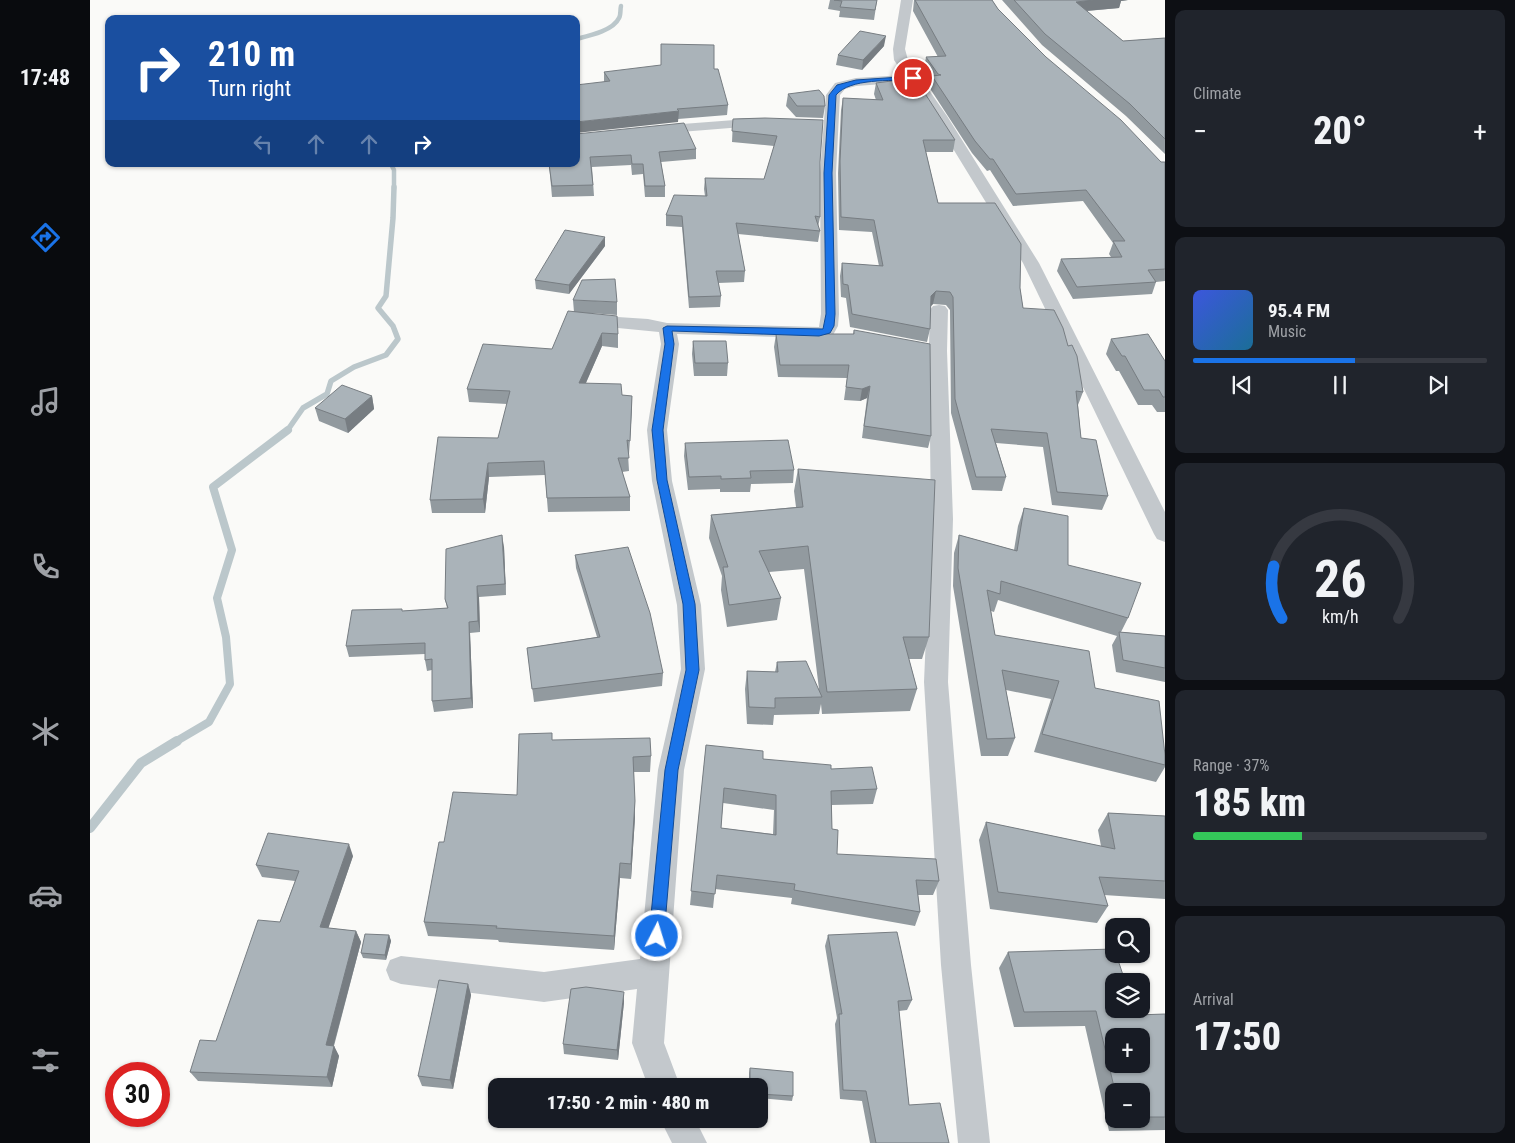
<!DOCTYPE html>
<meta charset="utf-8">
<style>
:root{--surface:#171b24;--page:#20242c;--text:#f1f3f6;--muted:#9ea1a6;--line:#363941;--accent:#1a73e8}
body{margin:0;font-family:"Roboto Condensed",sans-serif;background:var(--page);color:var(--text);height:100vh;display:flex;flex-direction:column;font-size:19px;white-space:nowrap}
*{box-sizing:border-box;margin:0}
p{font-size:16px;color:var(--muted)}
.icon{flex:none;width:28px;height:28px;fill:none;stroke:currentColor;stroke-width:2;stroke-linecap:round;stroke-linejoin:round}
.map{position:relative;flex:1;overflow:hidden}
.side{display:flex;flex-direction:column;gap:10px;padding:10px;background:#0d0f14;width:350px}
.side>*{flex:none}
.guide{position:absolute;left:15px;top:15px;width:475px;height:152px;border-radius:10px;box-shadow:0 1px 4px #0004;background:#1a4fa0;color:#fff;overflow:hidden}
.fabs{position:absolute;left:1015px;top:918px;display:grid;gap:10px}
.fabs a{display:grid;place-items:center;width:45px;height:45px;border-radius:10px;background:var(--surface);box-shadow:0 1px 4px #0004;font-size:25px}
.speed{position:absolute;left:15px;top:1062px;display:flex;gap:10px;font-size:25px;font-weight:700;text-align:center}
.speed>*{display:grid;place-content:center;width:65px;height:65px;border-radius:50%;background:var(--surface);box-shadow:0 1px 4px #0004;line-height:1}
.speed .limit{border:8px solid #d22;background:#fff;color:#111}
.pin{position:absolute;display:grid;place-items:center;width:42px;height:42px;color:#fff;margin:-21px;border:2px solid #fff;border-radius:50%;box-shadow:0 1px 5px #0007}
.me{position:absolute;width:55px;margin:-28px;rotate:5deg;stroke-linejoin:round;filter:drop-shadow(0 0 4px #0008)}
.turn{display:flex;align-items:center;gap:18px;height:105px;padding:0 20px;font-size:22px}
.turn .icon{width:65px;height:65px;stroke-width:2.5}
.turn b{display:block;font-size:35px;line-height:42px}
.lanes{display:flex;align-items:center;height:48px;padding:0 20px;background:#0003;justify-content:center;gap:25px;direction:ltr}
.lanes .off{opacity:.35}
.big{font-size:38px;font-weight:800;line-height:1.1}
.side .card{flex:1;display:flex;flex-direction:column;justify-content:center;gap:8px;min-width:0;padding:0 18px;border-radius:10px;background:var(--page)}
.side .dial{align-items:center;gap:0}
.dial svg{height:130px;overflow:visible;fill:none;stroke:var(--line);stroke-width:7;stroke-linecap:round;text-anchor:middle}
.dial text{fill:var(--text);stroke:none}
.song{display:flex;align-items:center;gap:15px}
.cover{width:60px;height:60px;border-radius:8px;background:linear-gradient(135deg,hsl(230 70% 55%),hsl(200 70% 35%))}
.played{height:5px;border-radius:2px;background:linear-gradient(90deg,var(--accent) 55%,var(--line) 55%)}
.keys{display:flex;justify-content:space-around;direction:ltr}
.heat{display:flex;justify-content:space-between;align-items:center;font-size:28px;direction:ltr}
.charge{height:8px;border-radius:4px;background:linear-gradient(90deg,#34c759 37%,var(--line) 0)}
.trip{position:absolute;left:398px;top:1078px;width:280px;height:50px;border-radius:10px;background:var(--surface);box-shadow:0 1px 4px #0004;font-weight:800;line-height:50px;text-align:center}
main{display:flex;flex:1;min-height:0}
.tab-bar{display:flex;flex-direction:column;width:90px;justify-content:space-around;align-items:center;background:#090b0e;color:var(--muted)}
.tab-bar .icon{width:35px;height:35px}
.tab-bar .on{color:var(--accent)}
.tab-bar b{font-size:22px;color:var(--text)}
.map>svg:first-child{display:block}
</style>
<main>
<nav class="tab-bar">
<b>17:48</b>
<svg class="icon on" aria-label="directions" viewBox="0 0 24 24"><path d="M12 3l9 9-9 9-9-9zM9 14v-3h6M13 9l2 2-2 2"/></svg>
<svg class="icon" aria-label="music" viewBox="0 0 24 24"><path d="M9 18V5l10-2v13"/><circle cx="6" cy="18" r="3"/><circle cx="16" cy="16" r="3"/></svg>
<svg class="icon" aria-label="phone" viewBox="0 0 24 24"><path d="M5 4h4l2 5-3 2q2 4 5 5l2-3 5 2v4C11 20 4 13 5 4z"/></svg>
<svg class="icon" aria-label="climate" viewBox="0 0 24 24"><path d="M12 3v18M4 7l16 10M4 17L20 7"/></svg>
<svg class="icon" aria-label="car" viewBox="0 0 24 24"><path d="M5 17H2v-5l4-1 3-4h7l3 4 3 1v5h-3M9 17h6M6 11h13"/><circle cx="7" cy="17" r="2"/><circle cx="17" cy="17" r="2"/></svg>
<svg class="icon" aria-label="filters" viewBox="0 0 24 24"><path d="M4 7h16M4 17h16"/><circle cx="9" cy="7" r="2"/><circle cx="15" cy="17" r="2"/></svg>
</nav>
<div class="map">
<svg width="1075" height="1143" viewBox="0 0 1075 1143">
<rect width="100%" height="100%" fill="#fafaf8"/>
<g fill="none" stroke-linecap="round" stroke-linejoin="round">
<g stroke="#bbc7cb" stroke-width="4.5">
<path d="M486,39C498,36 523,31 529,18C531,15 530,10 531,6"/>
<polyline points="301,164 304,170 304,189"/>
</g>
<polyline stroke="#bbc7cb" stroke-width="5.5" points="197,431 213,408 237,394 241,381 264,367 296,355 308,339 303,326 288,308 296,296 303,218 304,187"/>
<polyline stroke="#bbc7cb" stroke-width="8" points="85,742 119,722 140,684 136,637 127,598 142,550 123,487 198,430"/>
<polyline stroke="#bbc7cb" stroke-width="10" points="0,828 51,763 87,741"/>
<g fill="#c3c8cc" fill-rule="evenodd">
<polygon points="811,0 823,0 815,49 818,60 857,116 949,263 1075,512 1075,542 1067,539 1064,534 933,263 843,116 820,82 766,86 755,89 750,95 746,173 749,314 748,326 743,335 729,338 587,334 589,344 577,430 582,481 611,605 615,669 594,770 574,1043 590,1086 558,1086 542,1043 547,989 454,1002 311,984 300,980 296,970 300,960 311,956 454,972 550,959 568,770 591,669 587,605 562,481 557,430 571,344 569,332 497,325 491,324 488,320 491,316 497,315 558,319 577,323 729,327 731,314 730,173 736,95 745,83 766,78 814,75 804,60 803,49"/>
<polygon points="671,118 676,119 678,122 676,125 566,134 561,133 559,130 561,127 566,126"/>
<polygon points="849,305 855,306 858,310 857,351 863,519 858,682 881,965 900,1143 868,1143 851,965 834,682 841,519 839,355 827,352 825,348 827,344 839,344 840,310 843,306"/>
<polygon points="570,1119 605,1119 617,1143 582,1143"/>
</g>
</g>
<g fill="#929a9f" fill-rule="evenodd">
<polygon points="740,0 787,0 784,20 749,17 750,11 738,9"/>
<polygon points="824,0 902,0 908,9 956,57 1071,162 1075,162 1075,281 1066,282 1062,294 983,299 967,271 971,259 1021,257 1019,254 1023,243 993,201 923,206 900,170 897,171 882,153 839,87 841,78 834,68 836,57 848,57 823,11"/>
<polygon points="912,0 1038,0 1031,1 1029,8 997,11 1033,41 1075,38 1075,154 1036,116 952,45"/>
<polygon points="794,46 772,70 746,65 748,55"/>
<polygon points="624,69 638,105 637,115 588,119 588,122 514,82 514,72"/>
<polygon points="786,83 865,140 863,152 836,152 848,203 930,288 933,308 993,392 988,405 991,438 1018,496 1012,510 962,505 953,447 906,443 916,477 912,491 882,490 861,413 860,310 856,305 843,304 841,306 840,329 837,342 760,327 756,298 751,297 750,276 752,263 789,266 782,232 749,230 748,173 751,110 753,98 786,100 784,94"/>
<polygon points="698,94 735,106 733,118 706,117 696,106"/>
<polygon points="675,118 730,162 730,217 728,227 730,231 728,242 648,234 655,271 654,282 628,283 631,296 630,307 599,308 592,227 576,226 576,215 615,196 614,189 615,178 674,179 684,146 642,142 643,119"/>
<polygon points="486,134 606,149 606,159 571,162 575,186 575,197 555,197 553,174 542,175 541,165 502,167 504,196 462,197 459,164 486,164"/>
<polygon points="515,246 479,294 446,289 445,280"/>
<polygon points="483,300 527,302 527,315 500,313 528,334 528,348 512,346 496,383 532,395 542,396 542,410 539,454 538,454 539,471 532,472 540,497 540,511 458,512 455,475 399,477 395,513 342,513 340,500 408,438 417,404 379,402 377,389 462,349 484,312"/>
<polygon points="764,330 841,436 838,448 772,438 777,398 770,401 754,400 757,378 688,377 684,347 686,334 763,334"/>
<polygon points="1021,339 1075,361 1075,412 1067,412 1062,405 1048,405 1029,371 1026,371 1016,354"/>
<polygon points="603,341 638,363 637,376 604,376 602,354"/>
<polygon points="282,396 284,409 258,433 229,421 225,408"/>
<polygon points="595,443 704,470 703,483 661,484 660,492 630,492 630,489 598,490 594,456"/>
<polygon points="708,469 839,637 832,659 819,659 827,689 820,711 732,714 731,704 729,714 684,715 683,725 657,724 655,689 657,671 685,672 687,662 729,689 714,569 679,572 691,598 687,620 637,627 631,590 632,576 619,538 621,515 706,507 704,491"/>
<polygon points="934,508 978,565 1038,618 1031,632 1075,636 1075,682 1026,672 1022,645 1027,636 908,600 904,612 901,611 905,635 1005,688 1075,755 1075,767 1066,782 944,752 961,699 916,690 925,738 918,756 891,756 863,586 864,553 869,535 924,550 928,526"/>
<polygon points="414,547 416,595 389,597 390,632 380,633 383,708 344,712 342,701 342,670 337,671 335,660 335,654 259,657 256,646 312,609 312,611 357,608 355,599"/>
<polygon points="485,555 573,673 572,686 444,702 437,648 507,637 486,568"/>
<polygon points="462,733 462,740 561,756 560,772 544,772 545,817 541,879 530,878 524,950 409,942 408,940 338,936 334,922 354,842 427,795"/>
<path d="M616,745L673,759L741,769L787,789L783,804L742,805V829L747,854L849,881L843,895H828L830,912L825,926L701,904L702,898L625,889L623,908L600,905ZM633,803L684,810L683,834L631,828Z"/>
<polygon points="1018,813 1075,816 1075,899 1014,895 1018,906 1007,923 900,909 889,840 896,822 1011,846 1008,830"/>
<polygon points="263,856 238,928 266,931 271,942 244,1046 249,1056 242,1087 108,1081 100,1072 126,1041 190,922 205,881 172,877 166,865"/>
<polygon points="299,935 301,941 296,960 273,958 271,953"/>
<polygon points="738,935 822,1000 817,1010 809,1011 819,1105 859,1143 780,1143 772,1101 750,1099 745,1024 747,1018 735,946"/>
<path d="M918,952L1046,1015L1075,1014V1130L1019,1131L995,1026L924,1027L909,968ZM1024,1091H1051V1119H1024Z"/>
<polygon points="378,984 381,995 363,1089 332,1086 328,1076"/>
<polygon points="534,1002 528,1060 474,1054 473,1044"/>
<polygon points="660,1068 703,1096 702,1101 669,1098 669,1086 659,1086 659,1073"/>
</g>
<g fill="#777d82">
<polygon points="1004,0 1038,0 1031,1 1029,8 983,12 986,2"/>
<polygon points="796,36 794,46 772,70 773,60"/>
<polygon points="589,111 588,122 486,133 486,122"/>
<polygon points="515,237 515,246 479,294 479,285"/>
<polygon points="846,291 843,304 838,309 841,296"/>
<polygon points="512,333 512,346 490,396 489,383"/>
<polygon points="780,386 777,398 770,401 772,389"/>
<polygon points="282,396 284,409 258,433 255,419"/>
<polygon points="398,463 399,477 395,513 393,499"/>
<polygon points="412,535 414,547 416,595 415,584"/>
<polygon points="387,586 389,597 390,632 388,621"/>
<polygon points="379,622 380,633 383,708 381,698"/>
<polygon points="545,801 545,817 541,879 541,864"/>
<polygon points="259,844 263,856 235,938 230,927"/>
<polygon points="530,863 530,878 524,950 524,936"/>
<polygon points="266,931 271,942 241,1055 236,1045"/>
<polygon points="299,935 301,941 296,960 295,955"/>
<polygon points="378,984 381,995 363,1089 360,1080"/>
<polygon points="534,992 534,1002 528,1060 527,1050"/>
<polygon points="244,1046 249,1056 242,1087 237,1077"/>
</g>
<g fill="#aab3b9" stroke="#777d82" fill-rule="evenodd">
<polygon points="744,0 787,0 785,10 750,7 752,1"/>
<polygon points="825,0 902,0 908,9 956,57 1031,120 1071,162 1075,162 1075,269 1058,270 1066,282 987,287 971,259 1032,257 1023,241 1035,241 996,190 926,194 903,159 900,159 885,141 842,76 851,75 848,74 836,57 856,56"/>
<polygon points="924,0 1004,0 986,2 1033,41 1075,38 1075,139 1040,104 955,34"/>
<polygon points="770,31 796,36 773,60 748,55"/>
<polygon points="571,44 624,45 624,69 628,69 638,105 587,109 589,111 486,122 486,85 520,81 514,72 571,65"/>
<polygon points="825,78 865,140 833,140 848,203 905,203 931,244 930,288 933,308 964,310 973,328 978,346 982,345 987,356 993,392 986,391 991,438 1006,440 1018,496 967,492 957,433 901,429 916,477 886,477 865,399 863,297 860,292 846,291 841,296 840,329 762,314 758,285 753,284 752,263 793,266 784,220 751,217 750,161 753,98 793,100 786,83"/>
<polygon points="729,90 734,96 735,106 707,106 698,94"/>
<polygon points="675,118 733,120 730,162 730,217 725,216 730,231 646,223 655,271 626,271 631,296 599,297 592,216 576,215 584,195 617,196 615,178 674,179 687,136 642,131 643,119"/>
<polygon points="594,123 606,149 569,152 575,186 555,186 553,164 542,164 541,155 500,157 503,185 462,186 459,164 486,164 486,134"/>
<polygon points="475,230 515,237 479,285 445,280"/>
<polygon points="525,279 527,302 483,300 492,280"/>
<polygon points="478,311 527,316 528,334 512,333 489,383 531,384 532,395 542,396 540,441 537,440 539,458 528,458 540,497 457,498 454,461 398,463 393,499 340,500 348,437 408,438 420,391 377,389 393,344 462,349"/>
<polygon points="764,330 840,344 841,436 774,426 780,386 772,389 756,387 759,365 690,365 686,334 764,334"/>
<polygon points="1058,334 1075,361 1075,397 1073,397 1069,390 1054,390 1035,356 1032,356 1021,339"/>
<polygon points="603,341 636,341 638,363 605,363"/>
<polygon points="252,385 282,396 255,419 225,408"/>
<polygon points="698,440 704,470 660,471 661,478 631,479 631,476 599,477 595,443"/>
<polygon points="708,469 845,480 839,637 813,637 827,689 737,692 718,546 669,551 691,598 639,605 633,567 638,567 621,515 713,507"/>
<polygon points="934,508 978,516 978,565 1051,583 1038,618 911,581 910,594 897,590 905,635 999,651 1005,688 1069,701 1075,755 1075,765 952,734 969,681 912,670 925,738 897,739 868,568 869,535 927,551"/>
<polygon points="412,535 415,584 387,586 388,621 379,622 381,698 342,701 342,659 335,660 335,643 256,646 262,610 312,609 312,611 358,608 355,599 356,549"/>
<polygon points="538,547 560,613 573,673 442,689 437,648 510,637 485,555"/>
<polygon points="1029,632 1075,636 1075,668 1033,660"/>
<polygon points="716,661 732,697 685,698 685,708 659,707 657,671 688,672 687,662"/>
<polygon points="462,733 462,740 560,738 561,756 543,757 545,801 541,864 530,863 524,936 406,928 407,926 334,922 349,842 354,842 363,792 427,795 429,734"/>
<path d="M616,745L673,751V759L741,765V769L782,767L787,789L741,791L742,829L748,830L747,854L846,859L849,881L826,880L830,912L704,890L705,884L627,875L625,894L601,891ZM634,788L686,795V835L631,828Z"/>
<polygon points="1018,813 1075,816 1075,881 1009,877 1018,906 908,892 896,822 1025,849"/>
<polygon points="178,833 259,844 230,927 266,931 236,1045 244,1046 237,1077 100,1072 110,1040 126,1041 168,920 190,922 209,871 166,865"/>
<polygon points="807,932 822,1000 808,1001 819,1105 850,1103 859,1143 786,1143 776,1091 753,1090 749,1014 752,1014 738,935"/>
<polygon points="275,934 299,935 295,955 271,953"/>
<path d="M1024,949V954H1026L1035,981H1024V1009H1044L1046,1015L1075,1014V1117H1051V1091H1025L1006,1011L934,1012L918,952ZM1024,1036H1051V1064H1024Z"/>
<polygon points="349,980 378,984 360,1080 328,1076"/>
<polygon points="496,987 534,992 527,1050 473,1044 481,989"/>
<polygon points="660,1068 703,1072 703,1096 669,1094 669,1086 660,1086"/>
</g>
<path fill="#1a73e8" stroke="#114b97" d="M825,76L826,78L823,80C801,81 760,78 746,95L742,173L745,314L744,326L740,333L729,336L582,331L584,344L573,430L577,480L605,604L609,670L588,770L574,936L572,940L567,942L562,940L559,936L575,770L596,670L593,604L567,480L562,430L575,344L573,328L577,326L733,329L736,314L734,173L739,95L747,85L766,80Z"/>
</svg>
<div class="fabs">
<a><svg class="icon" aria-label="search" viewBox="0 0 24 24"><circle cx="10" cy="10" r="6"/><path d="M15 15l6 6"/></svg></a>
<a><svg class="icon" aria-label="layers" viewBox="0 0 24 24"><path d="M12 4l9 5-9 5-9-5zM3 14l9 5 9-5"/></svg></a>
<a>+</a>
<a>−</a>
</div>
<div class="speed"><div class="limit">30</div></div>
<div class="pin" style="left:823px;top:78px;background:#d93025"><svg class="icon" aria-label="arrive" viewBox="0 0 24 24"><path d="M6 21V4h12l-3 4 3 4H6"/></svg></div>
<svg class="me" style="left:567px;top:936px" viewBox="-20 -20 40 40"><circle r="17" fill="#1a73e8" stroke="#fff" stroke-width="3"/><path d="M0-11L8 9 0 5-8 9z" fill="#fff"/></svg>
<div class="trip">17:50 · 2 min · 480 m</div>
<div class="guide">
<div class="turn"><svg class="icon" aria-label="right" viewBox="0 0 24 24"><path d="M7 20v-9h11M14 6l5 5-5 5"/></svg><div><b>210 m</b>Turn right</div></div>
<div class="lanes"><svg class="icon off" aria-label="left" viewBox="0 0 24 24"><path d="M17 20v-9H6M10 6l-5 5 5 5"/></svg><svg class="icon off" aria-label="ahead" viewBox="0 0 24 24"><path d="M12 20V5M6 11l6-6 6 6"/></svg><svg class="icon off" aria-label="ahead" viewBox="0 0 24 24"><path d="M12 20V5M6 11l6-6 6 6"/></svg><svg class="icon" aria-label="right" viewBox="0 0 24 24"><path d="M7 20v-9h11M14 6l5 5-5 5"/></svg></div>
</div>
</div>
<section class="side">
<div class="card"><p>Climate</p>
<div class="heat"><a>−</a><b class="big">20°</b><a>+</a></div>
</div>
<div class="card">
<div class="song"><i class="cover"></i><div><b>95.4 FM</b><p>Music</p></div></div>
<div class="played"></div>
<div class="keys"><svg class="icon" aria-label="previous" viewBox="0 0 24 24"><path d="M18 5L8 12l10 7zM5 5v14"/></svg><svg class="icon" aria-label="pause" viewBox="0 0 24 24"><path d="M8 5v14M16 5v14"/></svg><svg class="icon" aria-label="next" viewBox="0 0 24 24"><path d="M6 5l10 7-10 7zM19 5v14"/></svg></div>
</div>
<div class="card dial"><svg viewBox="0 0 100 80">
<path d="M14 69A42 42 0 1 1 86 69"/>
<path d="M14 69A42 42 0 0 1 9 37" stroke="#1a73e8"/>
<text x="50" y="56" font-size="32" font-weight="700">26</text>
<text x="50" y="72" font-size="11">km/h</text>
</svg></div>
<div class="card"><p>Range · 37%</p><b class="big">185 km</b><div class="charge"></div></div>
<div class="card"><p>Arrival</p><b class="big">17:50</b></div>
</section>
</main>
